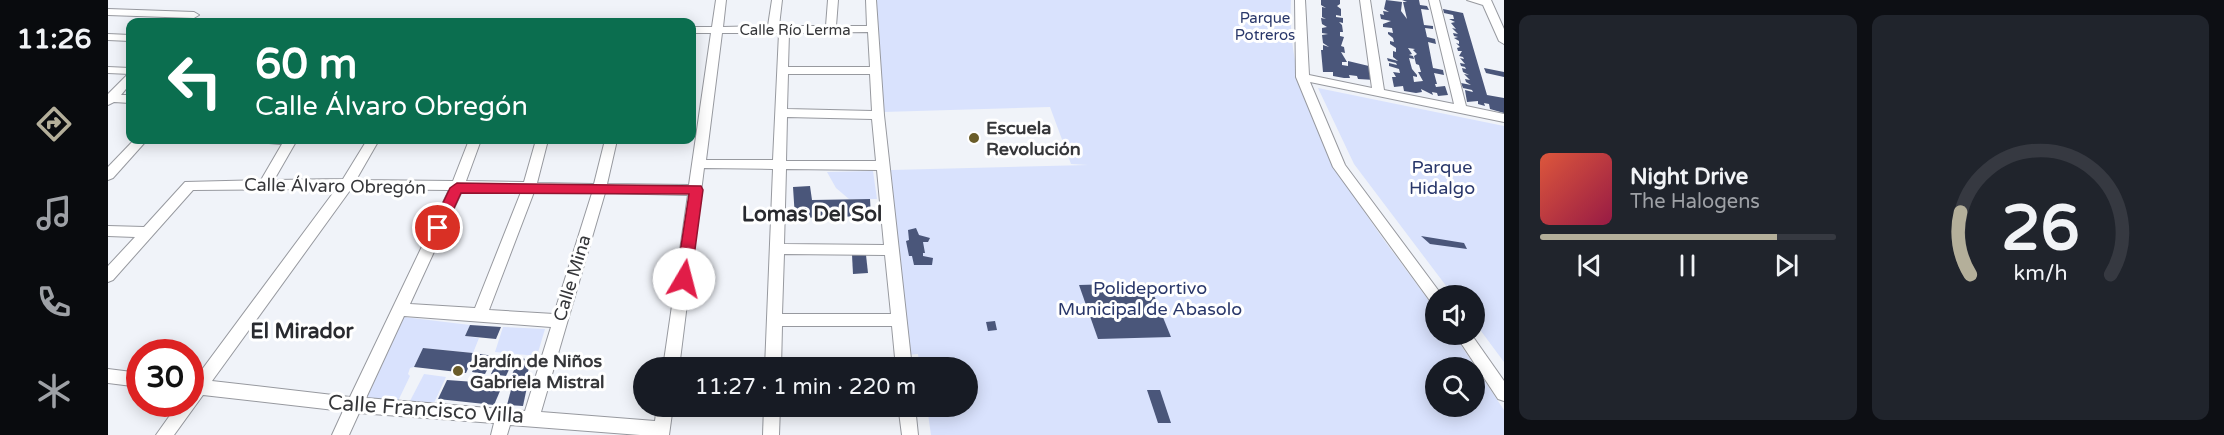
<!DOCTYPE html>
<html lang="es">
<meta charset="utf-8">
<style>
:root{--surface:#171b24;--page:#20242c;--text:#f1f3f6;--muted:#9ea1a6;--line:#363941;--accent:#b4af9a}
body{margin:0;font-family:"Varela Round",sans-serif;background:var(--page);color:var(--text);height:100vh;display:flex;flex-direction:column;font-size:22px;white-space:nowrap}
*{box-sizing:border-box;margin:0}
p{font-size:20px;color:var(--muted)}
.icon{flex:none;width:33px;height:33px;fill:none;stroke:currentColor;stroke-width:2;stroke-linecap:round;stroke-linejoin:round}
.map{position:relative;flex:1;overflow:hidden}
.details{display:flex;flex-direction:column;gap:15px;padding:15px;background:#0d0f14;width:720px}
.details>*{flex:none}
.top-card{position:absolute;left:18px;top:18px;width:570px;height:126px;border-radius:12px;box-shadow:0 3px 15px #0003;background:#0b6e4f;color:#fff;overflow:hidden}
.tools{position:absolute;left:1317px;top:285px;display:grid;gap:12px}
.tools a{display:grid;place-items:center;width:60px;height:60px;border-radius:50%;background:var(--surface);box-shadow:0 3px 15px #0003;font-size:30px}
.speed{position:absolute;left:18px;top:339px;display:flex;gap:12px;font-size:30px;font-weight:700;text-align:center}
.speed>*{display:grid;place-content:center;width:78px;height:78px;border-radius:50%;background:var(--surface);box-shadow:0 3px 15px #0003;line-height:1}
.speed .limit{border:9px solid #d22;background:#fff;color:#111}
.pin{position:absolute;display:grid;place-items:center;width:51px;height:51px;color:#fff;margin:-26px;border:3px solid #fff;border-radius:50%;box-shadow:0 2px 6px #0007}
.me{position:absolute;width:66px;margin:-33px;rotate:8deg;stroke-linejoin:round;filter:drop-shadow(0 0 4px #0008)}
.turn{display:flex;align-items:center;gap:21px;height:126px;padding:0 30px;font-size:27px}
.turn .icon{width:78px;height:78px;stroke-width:2.5}
.turn b{display:block;font-size:42px;line-height:51px}
.details .widget{flex:1;display:flex;flex-direction:column;justify-content:center;gap:9px;min-width:0;padding:0 21px;border-radius:12px;background:var(--page)}
.details .dial{align-items:center;gap:0}
.dial svg{height:156px;overflow:visible;fill:none;stroke:var(--line);stroke-width:7;stroke-linecap:round;text-anchor:middle}
.dial text{fill:var(--text);stroke:none}
.song{display:flex;align-items:center;gap:18px}
.cover{width:72px;height:72px;border-radius:9px;background:linear-gradient(135deg,hsl(10 70% 55%),hsl(340 70% 35%))}
.played{height:6px;border-radius:3px;background:linear-gradient(90deg,var(--accent) 80%,var(--line) 80%)}
.keys{display:flex;justify-content:space-around;direction:ltr}
.details .tiles{flex:1;display:grid;gap:15px;grid-template-columns:repeat(2,1fr)}
.trip{position:absolute;left:525px;top:357px;width:345px;height:60px;border-radius:30px;background:var(--surface);box-shadow:0 3px 15px #0003;font-weight:600;line-height:60px;text-align:center}
main{display:flex;flex:1;min-height:0}
.tab-bar{display:flex;flex-direction:column;width:108px;justify-content:space-around;align-items:center;background:#090b0e;color:var(--muted)}
.tab-bar .icon{width:42px;height:42px}
.tab-bar .selected{color:var(--accent)}
.tab-bar b{font-size:27px;color:var(--text)}
.map>svg:first-child{display:block}
</style>
<main>
<nav class="tab-bar">
<b>11:26</b>
<svg class="icon selected" aria-label="directions" viewBox="0 0 24 24"><path d="M12 3l9 9-9 9-9-9zM9 14v-3h6M13 9l2 2-2 2"/></svg>
<svg class="icon" aria-label="music" viewBox="0 0 24 24"><path d="M9 18V5l10-2v13"/><circle cx="6" cy="18" r="3"/><circle cx="16" cy="16" r="3"/></svg>
<svg class="icon" aria-label="phone" viewBox="0 0 24 24"><path d="M5 4h4l2 5-3 2q2 4 5 5l2-3 5 2v4C11 20 4 13 5 4z"/></svg>
<svg class="icon" aria-label="climate" viewBox="0 0 24 24"><path d="M12 3v18M4 7l16 10M4 17L20 7"/></svg>
</nav>
<div class="map">
<svg width="1396" height="435" viewBox="0 0 1396 435">
<rect width="100%" height="100%" fill="#f0f3f9"/>
<g fill="#d9e2fd" fill-rule="evenodd">
<path d="M767,0H1183C1176,120 1261,218 1327,309L1328,334L1346,335L1396,410V435H823L819,407L860,406V368L812,367L810,354L800,355L783,170L980,165L963,164L942,107L775,112ZM1328,368H1366V406H1328Z"/>
<polygon points="1210,88 1396,126 1396,362 1367,323 1366,296 1345,295 1246,164"/>
<polygon points="765,171 769,199 741,199 728,188 719,172"/>
<polygon points="296,317 362,325 357,336 371,338 365,353 315,348 306,367 302,368 300,374 302,376 290,401 259,398"/>
<polygon points="395,327 437,329 429,356 387,352"/>
<polygon points="316,374 338,377 326,403 302,401"/>
</g>
<g fill="#4a567a" fill-rule="evenodd">
<polygon points="1213,0 1232,0 1232,4 1229,6 1233,9 1233,16 1228,15 1228,17 1235,18 1235,23 1231,22 1234,25 1235,32 1232,32 1232,36 1236,37 1233,46 1236,47 1237,53 1233,52 1239,62 1234,62 1234,65 1240,66 1240,61 1265,67 1267,80 1250,79 1249,76 1241,75 1242,78 1236,78 1225,76 1225,72 1215,72 1213,50 1215,50 1215,45 1221,47 1215,43 1214,35 1220,34 1214,33 1214,28 1219,27 1214,24 1213,18 1218,19 1214,17 1214,7 1218,8 1213,5"/>
<path d="M1278,0L1294,2L1293,11L1299,19L1295,2H1299L1294,0H1311L1312,5L1319,6L1321,10L1313,9L1316,25L1325,26V29L1317,28L1319,37L1327,39L1328,44L1320,42L1325,68L1335,70L1336,75L1326,73L1329,84H1327L1328,87L1337,86L1340,95L1330,96L1329,93L1324,92L1325,95L1313,89L1314,92L1308,93L1296,91L1295,86L1286,87L1284,77H1288L1285,72L1292,73L1291,69L1281,66V63L1289,65L1288,63L1280,61L1279,58L1290,61L1285,57V51L1288,52V48L1282,44V41L1286,42L1285,38L1280,34V32L1285,33L1284,28L1275,27V24L1283,21L1273,19L1272,14L1276,15L1275,11L1281,12L1276,9ZM1300,48L1307,49L1305,50L1309,54L1306,56L1308,64L1311,65L1313,72H1310L1315,81L1306,82L1305,76L1309,77V75L1304,69L1301,58L1306,59L1305,56L1301,55L1304,54Z"/>
<polygon points="1335,9 1355,13 1379,95 1396,98 1396,113 1382,109 1381,104 1376,103 1377,106 1370,104 1370,101 1359,102 1357,90 1365,92 1364,90 1355,88 1353,83 1363,85 1358,82 1357,79 1362,80 1356,74 1361,75 1355,72 1354,68 1358,69 1357,67 1353,66 1352,63 1357,64 1352,58 1356,59 1355,57 1351,56 1354,51 1350,51 1349,48 1352,47 1348,43 1351,44 1351,41 1346,38 1350,37 1346,36 1345,33 1350,34 1344,28 1348,29 1343,23 1347,22 1341,19 1346,19 1345,15 1336,13"/>
<polygon points="1376,68 1396,72 1396,77 1378,73"/>
<polygon points="702,186 704,200 762,199 763,216 687,218 685,187"/>
<polygon points="808,228 811,235 822,238 820,242 815,242 817,253 815,253 815,256 825,258 824,265 806,265 804,256 801,256 798,241 801,240 800,230"/>
<polygon points="1313,236 1356,243 1359,249 1322,244"/>
<polygon points="744,255 758,255 760,273 745,274"/>
<polygon points="1041,283 1063,337 990,339 971,285"/>
<polygon points="887,321 889,330 880,331 878,322"/>
<polygon points="362,325 393,327 388,339 357,336"/>
<polygon points="315,348 365,353 367,353 358,373 306,367"/>
<polygon points="372,354 386,356 377,374 364,372"/>
<polygon points="391,357 406,359 398,376 383,374"/>
<polygon points="411,358 425,360 417,378 403,377"/>
<polygon points="339,380 395,384 386,405 330,399"/>
<polygon points="404,386 419,387 415,406 399,405"/>
<polygon points="1039,390 1052,390 1063,423 1050,423"/>
</g>
<g fill="none" stroke-linecap="round" stroke-linejoin="round">
<defs>
<g id="street">
<path d="M608,0H618L615,27L660,26L664,0H674L671,26H718L720,0H730L728,26H759L758,0H768L776,115L804,368H788L784,326H674L673,368H657L665,169L596,168L571,368H555L580,195L497,193L433,412L547,421L549,406H565L561,435H532L402,425L399,435H383L386,423L251,413L241,435H224L235,411L95,395L66,435H48L70,404H82V379H87L228,189L85,190L5,280L0,282V266L27,237L0,236V226L36,227L77,182L153,180L174,144L161,143L159,140H189L166,180L235,179L259,140H271L248,180L345,181L361,140H373L358,181L416,182L428,140H440L429,183L486,184L497,140H509L499,184L581,185L603,33H584V27H604ZM760,32L762,67H680L681,33ZM614,33H671L665,160H598ZM680,74H762L764,111L679,109ZM679,117L764,119L768,161H678ZM678,169L769,170L776,245L676,244ZM243,189L341,190L242,397L104,381ZM354,191L413,192L367,308L302,304ZM426,192L484,193L446,314L381,310ZM676,254L777,255L783,314H674ZM296,316L443,327L417,411L258,398Z"/>
<polygon points="1187,0 1197,0 1201,75 1264,88 1252,0 1262,0 1276,90 1346,104 1321,0 1331,0 1358,106 1396,114 1396,122 1202,82 1237,165 1333,294 1334,296 1328,296 1328,304 1323,302 1225,167 1188,77"/>
<polygon points="1359,0 1383,0 1396,29 1396,44 1391,41 1375,5"/>
<polygon points="0,9 86,12 91,15 86,18 0,15"/>
<polygon points="0,34 22,35 22,41 0,40"/>
<polygon points="0,67 22,68 22,74 0,73"/>
<polygon points="22,74 22,84 13,95 22,95 22,103 6,102 0,105 0,94 18,76"/>
<polygon points="26,140 39,140 5,178 0,180 0,167"/>
<polygon points="1347,334 1363,334 1396,381 1396,401 1390,399"/>
<polygon points="0,369 32,373 32,387 0,383"/>
<polygon points="656,406 672,406 671,435 655,435"/>
<polygon points="788,406 807,406 810,435 794,435 791,412"/>
</g>
</defs>
<use href="#street" stroke="#97999f" stroke-width="2"/>
<use href="#street" fill="#fff" fill-rule="evenodd"/>
</g>
<polygon fill="#e11d48" stroke="#92132f" stroke-width="1.5" points="349,183 593,186 595,190 583,279 576,284 568,279 581,194 353,193 335,232 325,232 323,228 342,188"/>
<g fill="#6a5c29" stroke="#fff" stroke-width="2">
<circle cx="866" cy="138" r="6"/>
<circle cx="350" cy="371" r="6"/>
</g>
<g text-anchor="middle" stroke-width="6" stroke-linejoin="round" paint-order="stroke">
<g font-size="15" fill="#29376a" stroke="#fff">
<text x="1157" y="23">Parque<tspan x="1157" dy="17">Potreros</tspan></text>
</g>
<g font-size="15" fill="#36373a" stroke="#fff">
<text x="687" y="35">Calle Río Lerma</text>
</g>
<g font-size="18" font-weight="bold" fill="#36373a" stroke="#fff" text-anchor="start">
<text x="878" y="134">Escuela<tspan x="878" dy="21">Revolución</tspan></text>
<text x="362" y="367">Jardín de Niños<tspan x="362" dy="21">Gabriela Mistral</tspan></text>
</g>
<g font-size="18" fill="#29376a" stroke="#fff">
<text x="1334" y="173">Parque<tspan x="1334" dy="21">Hidalgo</tspan></text>
<text x="1042" y="294">Polideportivo<tspan x="1042" dy="21">Municipal de Abasolo</tspan></text>
</g>
<g font-size="18" fill="#36373a" stroke="#fff">
<text transform="translate(227 186) rotate(1)" y="6">Calle Álvaro Obregón</text>
<text transform="translate(464 278) rotate(-73)" y="6">Calle Mina</text>
</g>
<g font-size="21" font-weight="bold" fill="#292a2f" stroke="#fff">
<text x="704" y="221">Lomas Del Sol</text>
<text x="194" y="338">El Mirador</text>
</g>
<g font-size="21" fill="#36373a" stroke="#fff">
<text transform="translate(318 409) rotate(4)" y="7">Calle Francisco Villa</text>
</g>
</g>
</svg>
<div class="tools">
<a><svg class="icon" aria-label="sound" viewBox="0 0 24 24"><path d="M4 9h4l5-4v14l-5-4H4zM17 9q2 3 0 6"/></svg></a>
<a><svg class="icon" aria-label="search" viewBox="0 0 24 24"><circle cx="10" cy="10" r="6"/><path d="M15 15l6 6"/></svg></a>
</div>
<div class="speed"><div class="limit">30</div></div>
<div class="pin" style="left:330px;top:228px;background:#d93025"><svg class="icon" aria-label="arrive" viewBox="0 0 24 24"><path d="M6 21V4h12l-3 4 3 4H6"/></svg></div>
<svg class="me" style="left:576px;top:279px" viewBox="-20 -20 40 40"><circle r="19" fill="#fff"/><path d="M0-13L10 11 0 6-10 11z" fill="#e11d48"/></svg>
<div class="trip">11:27 · 1 min · 220 m</div>
<div class="top-card">
<div class="turn"><svg class="icon" aria-label="left" viewBox="0 0 24 24"><path d="M17 20v-9H6M10 6l-5 5 5 5"/></svg><div><b>60 m</b>Calle Álvaro Obregón</div></div>
</div>
</div>
<section class="details">
<div class="tiles">
<div class="widget">
<div class="song"><i class="cover"></i><div><b>Night Drive</b><p>The Halogens</p></div></div>
<div class="played"></div>
<div class="keys"><svg class="icon" aria-label="previous" viewBox="0 0 24 24"><path d="M18 5L8 12l10 7zM5 5v14"/></svg><svg class="icon" aria-label="pause" viewBox="0 0 24 24"><path d="M8 5v14M16 5v14"/></svg><svg class="icon" aria-label="next" viewBox="0 0 24 24"><path d="M6 5l10 7-10 7zM19 5v14"/></svg></div>
</div>
<div class="widget dial"><svg viewBox="0 0 100 80">
<path d="M14 69A42 42 0 1 1 86 69"/>
<path d="M14 69A42 42 0 0 1 9 37" stroke="#b4af9a"/>
<text x="50" y="56" font-size="32" font-weight="700">26</text>
<text x="50" y="72" font-size="11">km/h</text>
</svg></div>
</div>
</section>
</main>
